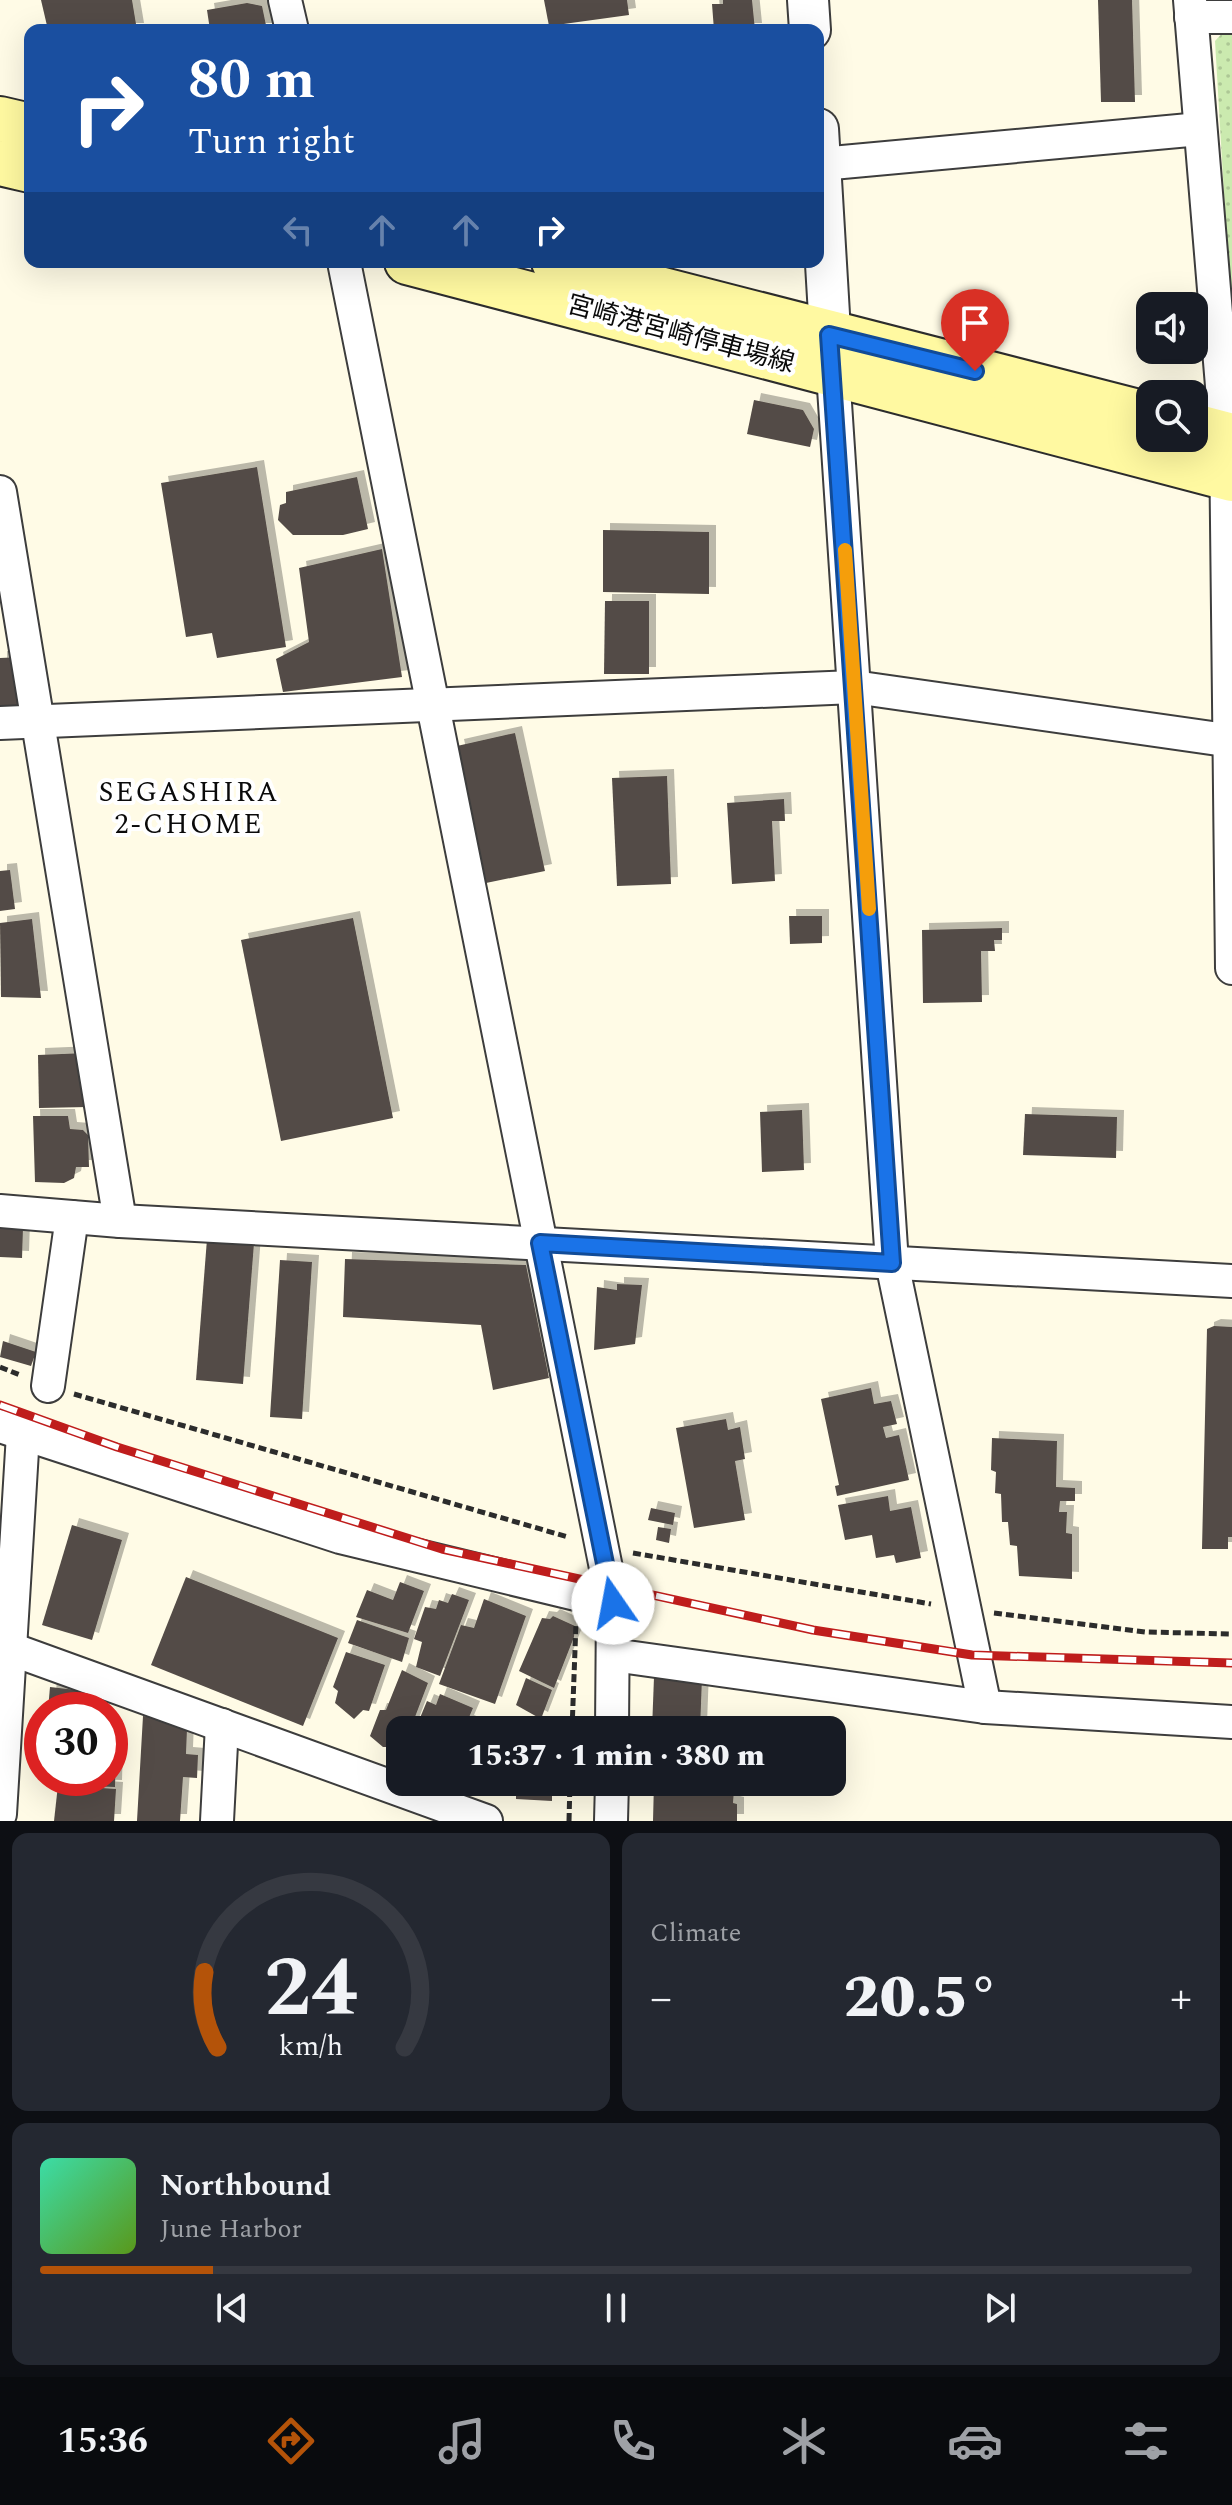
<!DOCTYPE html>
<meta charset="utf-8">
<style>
:root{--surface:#171b24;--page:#242831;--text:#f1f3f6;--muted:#9ea1a6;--line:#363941;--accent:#b45309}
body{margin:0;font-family:Spectral,"Noto Sans JP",serif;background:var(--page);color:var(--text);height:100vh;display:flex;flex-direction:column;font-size:30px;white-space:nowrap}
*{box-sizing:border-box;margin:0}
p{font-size:26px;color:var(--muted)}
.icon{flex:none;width:44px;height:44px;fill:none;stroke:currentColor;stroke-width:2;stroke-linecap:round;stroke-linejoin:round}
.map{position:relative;height:1821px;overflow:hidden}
.side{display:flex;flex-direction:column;gap:12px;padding:12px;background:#0d0f14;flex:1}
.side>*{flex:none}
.banner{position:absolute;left:24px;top:24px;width:800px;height:244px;border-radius:16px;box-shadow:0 8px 32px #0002;background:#1a4fa0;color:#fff;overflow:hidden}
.buttons{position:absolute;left:1136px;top:292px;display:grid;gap:16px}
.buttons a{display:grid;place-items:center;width:72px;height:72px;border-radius:16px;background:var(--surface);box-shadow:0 8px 32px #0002;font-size:40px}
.speed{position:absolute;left:24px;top:1692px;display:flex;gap:16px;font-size:40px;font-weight:700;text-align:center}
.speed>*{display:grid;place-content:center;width:104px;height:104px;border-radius:50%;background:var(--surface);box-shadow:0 8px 32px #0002;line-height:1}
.speed .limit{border:12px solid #d22;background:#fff;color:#111}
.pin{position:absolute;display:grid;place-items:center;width:68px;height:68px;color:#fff;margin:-82px -34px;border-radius:50% 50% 50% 0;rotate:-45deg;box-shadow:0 0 8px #0007}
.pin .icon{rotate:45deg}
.me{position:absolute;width:88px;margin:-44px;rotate:348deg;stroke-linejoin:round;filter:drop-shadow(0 0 6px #0008)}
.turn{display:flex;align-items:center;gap:28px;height:168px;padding:0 32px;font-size:36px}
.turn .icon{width:104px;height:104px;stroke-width:2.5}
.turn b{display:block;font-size:56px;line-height:68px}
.lanes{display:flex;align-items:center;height:76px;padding:0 32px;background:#0003;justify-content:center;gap:40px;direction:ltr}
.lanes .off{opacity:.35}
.big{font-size:60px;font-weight:800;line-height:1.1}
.side .card{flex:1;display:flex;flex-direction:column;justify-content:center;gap:12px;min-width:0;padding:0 28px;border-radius:16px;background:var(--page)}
.side .dial{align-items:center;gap:0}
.dial svg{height:208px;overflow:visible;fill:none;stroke:var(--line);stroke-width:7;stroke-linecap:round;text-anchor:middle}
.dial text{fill:var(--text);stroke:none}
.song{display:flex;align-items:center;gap:24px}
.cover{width:96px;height:96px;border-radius:12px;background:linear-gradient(135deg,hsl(160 70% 55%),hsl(90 70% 35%))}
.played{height:8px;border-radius:4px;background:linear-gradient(90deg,var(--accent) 15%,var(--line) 15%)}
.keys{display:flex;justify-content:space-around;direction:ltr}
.heat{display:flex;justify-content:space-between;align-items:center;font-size:44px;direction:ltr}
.side .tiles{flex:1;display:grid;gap:12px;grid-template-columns:1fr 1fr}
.card:last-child{grid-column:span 2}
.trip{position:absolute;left:386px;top:1716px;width:460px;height:80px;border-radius:16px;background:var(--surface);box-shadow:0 8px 32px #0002;font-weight:800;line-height:80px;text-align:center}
.dock{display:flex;height:128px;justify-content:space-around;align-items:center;background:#090b0e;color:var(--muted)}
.dock .icon{width:56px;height:56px}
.dock .selected{color:var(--accent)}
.dock b{font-size:36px;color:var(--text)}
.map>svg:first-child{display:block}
</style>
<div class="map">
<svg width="1232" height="1821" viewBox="0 0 1232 1821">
<defs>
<pattern id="park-dots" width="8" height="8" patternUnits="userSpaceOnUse" patternTransform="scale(2)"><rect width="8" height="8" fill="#cbeaaf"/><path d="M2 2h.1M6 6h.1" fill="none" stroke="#adc795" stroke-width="1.8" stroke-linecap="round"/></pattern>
<filter id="shadow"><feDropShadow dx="7" dy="-7" stdDeviation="0" flood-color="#0004"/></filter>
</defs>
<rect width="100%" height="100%" fill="#fffbe6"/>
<polygon fill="url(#park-dots)" points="1227,28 1232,28 1232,330 1215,41"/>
<g fill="#534b46" filter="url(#shadow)">
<polygon points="41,0 132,0 137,30 48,30"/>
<polygon points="544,0 627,0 629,15 549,26"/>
<polygon points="723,0 752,0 755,30 714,30 712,4 723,4"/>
<polygon points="1098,0 1132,0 1135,102 1101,102"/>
<polygon points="247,3 262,6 267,30 210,30 207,10"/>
<polygon points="754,400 803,410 814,429 810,447 747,434"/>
<polygon points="257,467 286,647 217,658 212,633 186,637 161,483"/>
<polygon points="357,477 368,529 343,535 293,535 278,520 280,505 286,503 286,492"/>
<polygon points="603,530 709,532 709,594 603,592"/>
<polygon points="382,549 402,677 283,692 276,659 309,642 299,568"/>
<polygon points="605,601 649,601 649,674 604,674"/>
<polygon points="22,657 20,710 0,710 0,658"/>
<polygon points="515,733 545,871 486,883 457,746"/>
<polygon points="667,776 671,884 617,886 612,778"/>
<polygon points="784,799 785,821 772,821 775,881 732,884 727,803"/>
<polygon points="10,870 15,909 0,911 0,871"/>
<polygon points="789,916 822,916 822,943 790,944"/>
<polygon points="353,918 393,1118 281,1141 241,940"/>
<polygon points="32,919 41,998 1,997 0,923"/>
<polygon points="1002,928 1002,940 994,940 995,951 981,951 982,1002 923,1003 922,930"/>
<polygon points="86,1053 87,1107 39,1108 38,1055"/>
<polygon points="802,1110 804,1170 762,1172 760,1112"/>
<polygon points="1025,1114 1117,1117 1116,1158 1023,1155"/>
<polygon points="33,1116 68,1116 70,1129 83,1130 88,1135 89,1167 76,1167 74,1178 64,1183 35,1182"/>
<polygon points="0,1227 23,1228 22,1258 0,1257"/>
<polygon points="207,1239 254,1243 243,1384 196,1380"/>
<polygon points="345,1259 526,1265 549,1378 493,1390 481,1325 343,1317"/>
<polygon points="280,1260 312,1262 302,1419 270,1417"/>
<polygon points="617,1284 642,1285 635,1344 594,1350 597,1287 617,1290"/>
<polygon points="1214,1326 1232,1327 1232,1537 1228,1537 1228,1549 1202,1549 1207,1329"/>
<polygon points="3,1341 36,1352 31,1366 0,1357"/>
<polygon points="871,1388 874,1404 891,1401 897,1424 883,1427 886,1438 899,1435 909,1480 837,1496 835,1486 839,1485 821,1399"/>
<polygon points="726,1419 728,1430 740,1427 745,1459 735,1461 745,1520 694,1528 676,1428"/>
<polygon points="992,1438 1057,1441 1056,1487 1075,1488 1075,1501 1060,1501 1059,1512 1067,1512 1066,1533 1072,1534 1072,1579 1019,1576 1017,1546 1010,1545 1008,1522 1002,1522 1001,1494 995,1493 996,1472 991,1470"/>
<polygon points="888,1496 890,1511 911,1507 921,1558 896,1563 894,1555 876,1558 872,1535 845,1540 838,1505"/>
<polygon points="651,1508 675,1513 673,1525 648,1520"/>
<polygon points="72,1525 122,1540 92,1640 42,1625"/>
<polygon points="658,1527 671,1529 669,1543 656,1540"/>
<polygon points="186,1577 338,1638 303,1726 151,1665"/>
<polygon points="400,1582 424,1591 408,1633 356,1617 367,1590 393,1600"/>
<polygon points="452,1594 469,1600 440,1676 416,1667 422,1642 414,1639 425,1607 436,1609 439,1600 448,1603"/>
<polygon points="484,1599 526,1616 495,1704 439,1684 461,1625 474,1628"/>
<polygon points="553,1616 575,1626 574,1637 554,1688 519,1671 542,1618 550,1619"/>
<polygon points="357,1620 409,1638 402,1662 348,1643"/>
<polygon points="346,1652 385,1665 369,1711 363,1710 354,1719 335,1703 338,1691 333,1687"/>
<polygon points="402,1670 428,1683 410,1730 400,1730 400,1747 383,1747 370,1736 380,1710 386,1710"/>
<polygon points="654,1677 702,1678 700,1730 652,1730"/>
<polygon points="526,1678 552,1690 541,1719 516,1705"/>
<polygon points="50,1687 85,1691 83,1710 48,1710"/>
<polygon points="440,1694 473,1708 467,1722 486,1730 415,1730 427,1701 436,1705"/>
<polygon points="143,1716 180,1720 187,1729 186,1754 198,1755 197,1778 183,1777 180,1821 137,1821"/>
<polygon points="110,1738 114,1739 116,1751 115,1787 88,1786 88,1778 110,1778"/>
<polygon points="516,1782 552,1782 552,1801 516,1799"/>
<polygon points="654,1782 729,1782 728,1789 734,1790 733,1803 737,1804 737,1821 653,1821"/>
<polygon points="58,1785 116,1789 114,1821 54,1821"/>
</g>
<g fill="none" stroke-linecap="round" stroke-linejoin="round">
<defs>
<g id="minor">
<polyline points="285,0 292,30"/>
<polyline points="1190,0 1226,434 1232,968"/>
<polyline points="1191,17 1232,17"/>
<polyline points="821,164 1200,129"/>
<polyline points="344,262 613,1603 612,1730"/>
<polyline points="833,373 892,1263 985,1707"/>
<polyline points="0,492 120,1221"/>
<polyline points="0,723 854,687 1232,741"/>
<polyline points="0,1211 120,1221 1232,1281"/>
<polyline points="48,1386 72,1217"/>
<polyline points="0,1426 340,1537 613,1603"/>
<polyline points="0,1645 486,1821"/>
<polyline points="613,1655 985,1707 1232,1722"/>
<polyline points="0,1814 23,1434"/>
<polyline points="217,1821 222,1725"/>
<polyline points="611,1821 612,1782"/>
</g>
<g id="tertiary">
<polyline points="808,0 810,30"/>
<polyline points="818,129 832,365"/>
</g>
<g id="secondary">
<polyline points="0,119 30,126"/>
<polyline points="0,163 30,170"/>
<polyline points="407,262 1232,479"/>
<polyline points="554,262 1150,415"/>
<polyline points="1194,426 1232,436"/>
</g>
</defs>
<use href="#minor" stroke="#3d3d3d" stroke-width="36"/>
<use href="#tertiary" stroke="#3d3d3d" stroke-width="44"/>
<use href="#secondary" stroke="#2c2c2c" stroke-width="48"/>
<g stroke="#2c2c2c" stroke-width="5" stroke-dasharray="8 4" stroke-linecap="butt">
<polyline points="0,1367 20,1375"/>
<polyline points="74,1394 568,1537"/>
<polyline points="633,1553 931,1604"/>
<polyline points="994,1613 1145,1632 1232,1634"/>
<polyline points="572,1730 576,1623"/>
<polyline points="569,1821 570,1782"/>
</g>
<use href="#minor" stroke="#fff" stroke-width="32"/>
<use href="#tertiary" stroke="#fff" stroke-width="40"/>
<use href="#secondary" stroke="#fff9a1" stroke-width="44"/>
<defs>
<polyline id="rail" points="0,1405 117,1447 442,1549 813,1630 972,1655 1232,1663"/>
</defs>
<use href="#rail" stroke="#bf1d1c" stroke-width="9"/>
<use href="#rail" stroke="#fff" stroke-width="6" stroke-dasharray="18" stroke-linecap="butt"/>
</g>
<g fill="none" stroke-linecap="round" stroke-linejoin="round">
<defs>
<polyline id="route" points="613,1603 540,1243 892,1263 829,335 975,371"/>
</defs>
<use href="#route" stroke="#114b97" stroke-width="20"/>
<use href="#route" stroke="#1a73e8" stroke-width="14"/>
<polyline stroke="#f59e0b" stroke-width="14" points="845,550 869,909"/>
</g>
<g text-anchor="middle" stroke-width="8" stroke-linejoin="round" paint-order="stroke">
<g font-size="26" fill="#0a0a0a" stroke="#fff">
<text transform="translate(681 333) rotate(15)" y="9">宮崎港宮崎停車場線</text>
</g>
<g font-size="28" letter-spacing="2" fill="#0a0a0a" stroke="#fff">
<text x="189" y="801">SEGASHIRA<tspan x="189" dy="32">2-CHOME</tspan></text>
</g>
</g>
</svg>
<div class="buttons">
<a><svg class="icon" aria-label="sound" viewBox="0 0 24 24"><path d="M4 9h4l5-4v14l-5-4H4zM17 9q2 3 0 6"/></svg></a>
<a><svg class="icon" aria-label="search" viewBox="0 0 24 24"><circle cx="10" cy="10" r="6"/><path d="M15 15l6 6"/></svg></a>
</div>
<div class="speed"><div class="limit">30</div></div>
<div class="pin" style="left:975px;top:371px;background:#d93025"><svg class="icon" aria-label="arrive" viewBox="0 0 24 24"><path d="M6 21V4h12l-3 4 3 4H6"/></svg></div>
<svg class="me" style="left:613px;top:1603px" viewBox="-20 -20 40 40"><circle r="19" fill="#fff"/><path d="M0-13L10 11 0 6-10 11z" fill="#1a73e8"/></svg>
<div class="trip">15:37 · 1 min · 380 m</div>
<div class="banner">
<div class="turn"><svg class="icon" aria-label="right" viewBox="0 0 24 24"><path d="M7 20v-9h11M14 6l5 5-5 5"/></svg><div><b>80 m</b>Turn right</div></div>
<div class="lanes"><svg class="icon off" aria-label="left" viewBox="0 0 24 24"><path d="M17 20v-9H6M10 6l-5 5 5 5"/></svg><svg class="icon off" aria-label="ahead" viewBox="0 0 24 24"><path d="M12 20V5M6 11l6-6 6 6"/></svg><svg class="icon off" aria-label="ahead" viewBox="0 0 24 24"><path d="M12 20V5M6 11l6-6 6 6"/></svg><svg class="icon" aria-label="right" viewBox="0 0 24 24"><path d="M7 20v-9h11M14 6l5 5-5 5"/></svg></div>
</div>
</div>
<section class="side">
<div class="tiles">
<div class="card dial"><svg viewBox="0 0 100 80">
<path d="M14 69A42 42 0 1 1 86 69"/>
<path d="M14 69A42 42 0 0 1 9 40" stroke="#b45309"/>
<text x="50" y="56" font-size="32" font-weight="700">24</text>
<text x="50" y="72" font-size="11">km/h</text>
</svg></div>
<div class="card"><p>Climate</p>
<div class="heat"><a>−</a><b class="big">20.5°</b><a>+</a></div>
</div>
<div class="card">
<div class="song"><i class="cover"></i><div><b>Northbound</b><p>June Harbor</p></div></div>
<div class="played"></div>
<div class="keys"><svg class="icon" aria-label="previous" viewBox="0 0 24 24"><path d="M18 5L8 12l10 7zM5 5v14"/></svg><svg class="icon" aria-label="pause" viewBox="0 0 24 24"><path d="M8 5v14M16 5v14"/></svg><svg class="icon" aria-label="next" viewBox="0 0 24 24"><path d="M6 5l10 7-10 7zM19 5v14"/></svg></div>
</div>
</div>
</section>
<nav class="dock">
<b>15:36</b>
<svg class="icon selected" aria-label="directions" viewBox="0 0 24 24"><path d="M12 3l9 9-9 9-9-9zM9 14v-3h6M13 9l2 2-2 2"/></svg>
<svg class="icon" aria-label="music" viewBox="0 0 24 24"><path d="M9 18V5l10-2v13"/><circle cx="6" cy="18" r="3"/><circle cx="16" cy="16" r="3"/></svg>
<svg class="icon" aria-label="phone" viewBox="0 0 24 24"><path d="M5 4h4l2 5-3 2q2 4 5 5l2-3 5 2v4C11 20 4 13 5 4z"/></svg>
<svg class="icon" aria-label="climate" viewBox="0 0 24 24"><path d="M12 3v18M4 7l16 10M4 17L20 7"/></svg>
<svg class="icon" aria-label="car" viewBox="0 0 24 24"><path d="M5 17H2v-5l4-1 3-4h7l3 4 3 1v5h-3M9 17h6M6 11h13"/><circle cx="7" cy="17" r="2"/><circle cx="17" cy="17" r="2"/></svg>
<svg class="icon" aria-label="filters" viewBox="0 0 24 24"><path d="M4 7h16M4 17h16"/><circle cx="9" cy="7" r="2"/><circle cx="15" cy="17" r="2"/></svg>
</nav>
